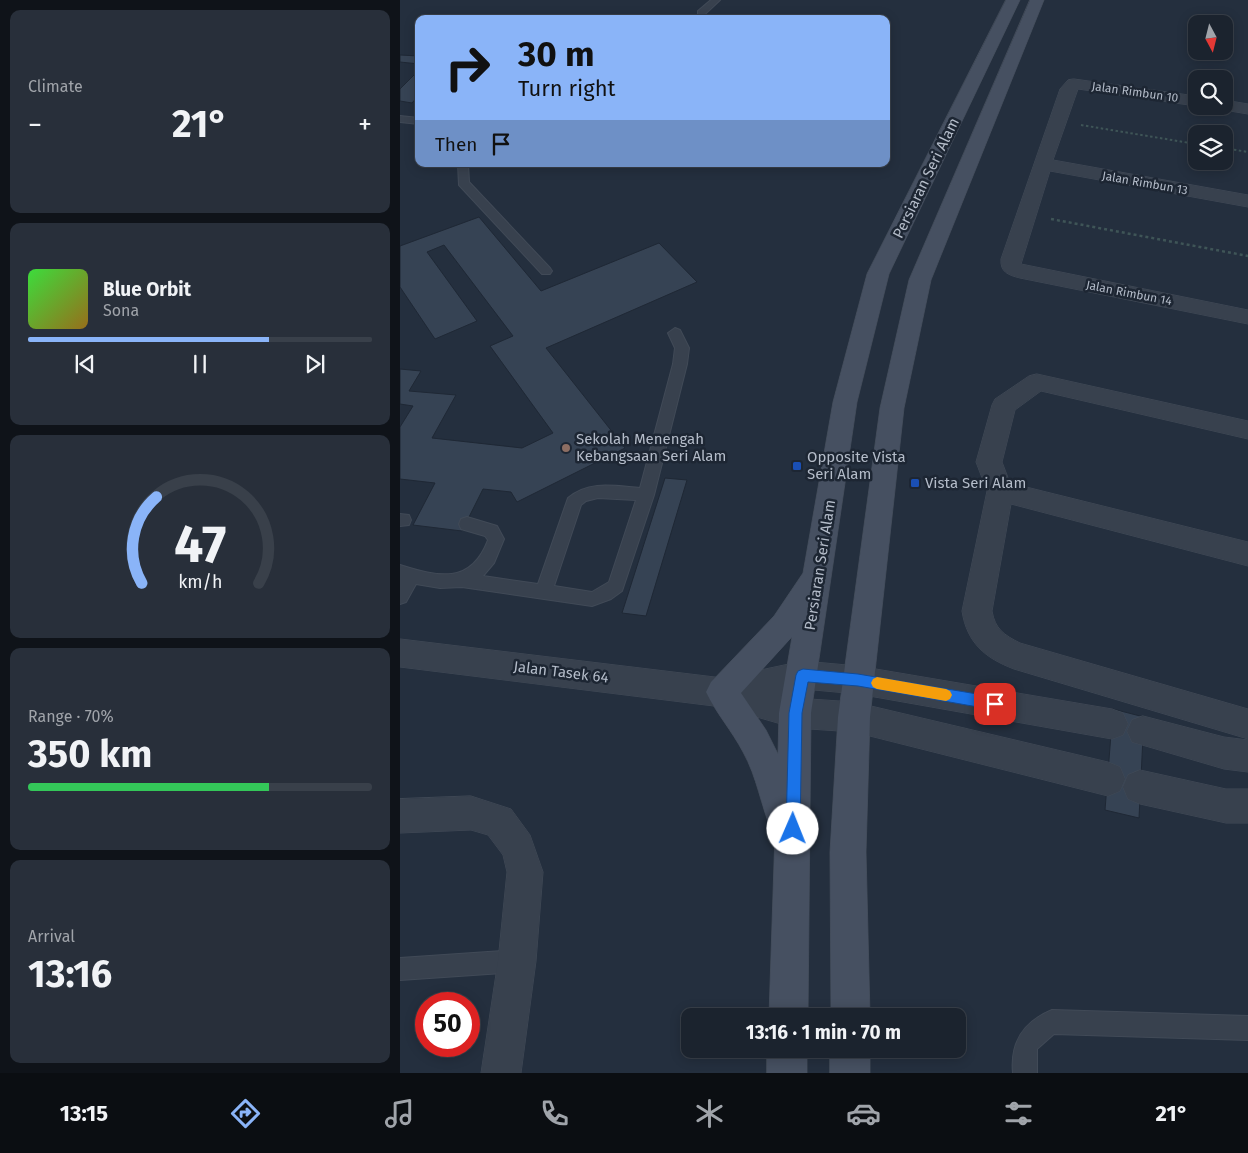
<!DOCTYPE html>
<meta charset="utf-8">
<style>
:root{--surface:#1b232e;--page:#282f3a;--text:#f1f3f6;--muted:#a0a4aa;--line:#39404a;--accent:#8ab4f8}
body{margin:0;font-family:"Fira Sans",sans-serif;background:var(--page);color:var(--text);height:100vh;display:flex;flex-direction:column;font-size:19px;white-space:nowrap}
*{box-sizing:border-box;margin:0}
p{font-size:16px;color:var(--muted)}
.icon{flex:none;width:28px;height:28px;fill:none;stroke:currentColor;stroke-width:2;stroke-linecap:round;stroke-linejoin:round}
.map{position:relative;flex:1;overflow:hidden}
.panel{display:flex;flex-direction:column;gap:10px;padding:10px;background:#0f1319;width:400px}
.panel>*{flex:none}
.top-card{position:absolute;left:15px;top:15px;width:475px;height:152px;border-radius:10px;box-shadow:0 2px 12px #0003,0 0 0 1px var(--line);background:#8ab4f8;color:#111;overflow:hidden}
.needle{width:32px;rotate:173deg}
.buttons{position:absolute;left:788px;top:15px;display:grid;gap:10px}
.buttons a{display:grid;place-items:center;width:45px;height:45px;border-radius:10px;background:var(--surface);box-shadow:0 2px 12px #0003,0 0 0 1px var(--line);font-size:25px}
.speed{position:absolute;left:15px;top:992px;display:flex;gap:10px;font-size:25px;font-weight:700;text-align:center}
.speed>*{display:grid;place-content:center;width:65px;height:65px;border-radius:50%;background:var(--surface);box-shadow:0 2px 12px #0003,0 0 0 1px var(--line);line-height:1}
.speed .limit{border:8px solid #d22;background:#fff;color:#111}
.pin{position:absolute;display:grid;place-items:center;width:42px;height:42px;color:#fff;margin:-21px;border-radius:10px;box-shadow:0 2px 8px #0006}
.me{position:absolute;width:55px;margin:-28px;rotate:1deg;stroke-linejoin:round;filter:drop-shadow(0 0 4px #0008)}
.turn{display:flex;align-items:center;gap:18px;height:105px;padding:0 20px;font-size:22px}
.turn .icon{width:65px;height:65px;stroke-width:2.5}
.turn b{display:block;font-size:35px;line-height:42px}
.then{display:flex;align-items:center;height:48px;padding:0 20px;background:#0003;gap:10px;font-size:19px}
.big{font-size:38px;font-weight:700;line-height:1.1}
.panel .tile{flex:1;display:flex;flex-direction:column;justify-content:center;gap:8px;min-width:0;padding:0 18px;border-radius:10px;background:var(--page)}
.panel .dial{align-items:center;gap:0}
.dial svg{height:130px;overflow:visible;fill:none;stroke:var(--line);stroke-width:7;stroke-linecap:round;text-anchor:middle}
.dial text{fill:var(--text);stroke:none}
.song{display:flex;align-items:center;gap:15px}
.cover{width:60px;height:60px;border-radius:8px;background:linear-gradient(135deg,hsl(120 70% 55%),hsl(40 70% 35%))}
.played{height:5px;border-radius:2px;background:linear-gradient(90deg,var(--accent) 70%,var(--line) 70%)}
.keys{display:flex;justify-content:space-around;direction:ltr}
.heat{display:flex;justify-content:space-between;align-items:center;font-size:28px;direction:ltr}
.charge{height:8px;border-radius:4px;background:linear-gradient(90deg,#34c759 70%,var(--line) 0)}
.trip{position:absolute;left:281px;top:1008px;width:285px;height:50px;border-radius:10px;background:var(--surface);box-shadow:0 2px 12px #0003,0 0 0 1px var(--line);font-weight:700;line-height:50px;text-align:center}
.menu{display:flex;height:80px;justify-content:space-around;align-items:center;background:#0b0e12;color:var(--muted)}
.menu .icon{width:35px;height:35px}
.menu .active{color:var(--accent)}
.menu b{font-size:22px;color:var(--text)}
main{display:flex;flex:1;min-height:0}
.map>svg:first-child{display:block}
</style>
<main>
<section class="panel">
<div class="tile"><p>Climate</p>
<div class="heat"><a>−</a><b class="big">21°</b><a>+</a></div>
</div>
<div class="tile">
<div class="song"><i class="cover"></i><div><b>Blue Orbit</b><p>Sona</p></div></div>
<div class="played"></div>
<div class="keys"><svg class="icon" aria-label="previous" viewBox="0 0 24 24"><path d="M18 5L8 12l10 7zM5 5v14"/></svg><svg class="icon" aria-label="pause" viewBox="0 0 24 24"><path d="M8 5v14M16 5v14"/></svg><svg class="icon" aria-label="next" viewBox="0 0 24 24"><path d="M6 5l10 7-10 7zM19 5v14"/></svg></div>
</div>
<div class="tile dial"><svg viewBox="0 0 100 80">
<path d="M14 69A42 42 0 1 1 86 69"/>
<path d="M14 69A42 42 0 0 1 23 16" stroke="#8ab4f8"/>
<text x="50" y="56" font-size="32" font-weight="700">47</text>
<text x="50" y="72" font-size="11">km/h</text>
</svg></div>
<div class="tile"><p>Range · 70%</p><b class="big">350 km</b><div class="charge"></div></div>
<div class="tile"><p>Arrival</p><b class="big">13:16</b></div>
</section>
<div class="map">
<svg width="848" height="1073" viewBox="0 0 848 1073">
<rect width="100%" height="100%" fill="#242f3e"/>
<g fill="#364354" stroke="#1f2835">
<polygon points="0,55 19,56 19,64 0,62"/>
<polygon points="17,72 19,73 19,95 12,103 0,101 0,89"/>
<polygon points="79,217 141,291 259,243 297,282 146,348 225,448 117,502 111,492 83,489 62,531 13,525 35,483 0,479 0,427 13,406 0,404 0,369 21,371 9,391 56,395 32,438 122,448 153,433 90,346 113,336 44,245 27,252 77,321 35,339 0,287 0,246"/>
<polygon points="265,478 287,480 246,616 222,613"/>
<polygon points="713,709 744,717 739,818 705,810"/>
</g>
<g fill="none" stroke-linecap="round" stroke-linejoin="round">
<defs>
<g id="service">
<polygon points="311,0 320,0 304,15 298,15 298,11"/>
<polygon points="0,116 19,118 19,124 0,122"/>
<polygon points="58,164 68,164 69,182 150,268 152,271 150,274 142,274 59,185"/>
<path d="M275,328L280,330L289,348L287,364L254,495L222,591L211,599L192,606L62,587L40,588L16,584L6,602L0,604V565C38,577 71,585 88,540L85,536L61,529L59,524L61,519L67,517L97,526L104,539L94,563L83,576L138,584L168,498C189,480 215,486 240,488L273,364L275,348L268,333ZM198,498L236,500L209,582L192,592L154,586L181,505L186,501Z"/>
<polygon points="0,514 9,515 11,520 9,525 0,526"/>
<polygon points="117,950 125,953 128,961 125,969 117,972 0,980 0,958"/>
<path d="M652,1010L848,1016V1040L654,1034L637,1049V1073H613C610,1042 623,1022 652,1010Z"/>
</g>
<g id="minor">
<path d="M674,79L796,96V106L678,89L653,160L848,195V207L650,171L621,264L848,310V324L620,278C608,275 600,272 601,259L660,89L668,80Z"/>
<polygon points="824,100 848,104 848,114 818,109 816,106 824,106"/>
<path d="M637,374L848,421V439L641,391L615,410L602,462L610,483L848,542V566L611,504L592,611C595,629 604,635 620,643L848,709V739L614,669C585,658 567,643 562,611L587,491L576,462L592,405L595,399L629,376Z"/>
<polygon points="0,639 323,678 403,661 458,666 712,709 723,713 728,724 723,735 712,739 458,694 403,689 381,694 395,698 454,702 708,762 720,767 725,779 720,791 708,796 454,732 395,728 322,707 0,667"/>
<polygon points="743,716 824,737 848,740 848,772 824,769 732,742 727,731 732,720"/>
<polygon points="740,770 826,789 848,789 848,823 826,823 740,804 728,799 723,787 728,775"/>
<polygon points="71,796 111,809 130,835 143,872 136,961 121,1073 81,1073 98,961 107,872 103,855 88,835 71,830 0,833 0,799"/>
</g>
<g id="secondary">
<path d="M606,0H620L489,274L457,402L411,713L408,1016H369L375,833L372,832C361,806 357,777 343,752C332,731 316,713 306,692L311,682L374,616L403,573L433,402L467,274ZM392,637L379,713L378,754L366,730L341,693Z"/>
<polygon points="630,0 644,0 531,280 504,408 470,717 466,852 470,1016 431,1016 430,852 438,717 480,408 509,280"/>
<rect x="367" y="1049" width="40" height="24"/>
<rect x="430" y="1049" width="40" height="24"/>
</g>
</defs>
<use href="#service" stroke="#414a57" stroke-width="2"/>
<use href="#minor" stroke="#414a57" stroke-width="1"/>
<use href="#secondary" stroke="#414a57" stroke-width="1"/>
<g stroke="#3f5557" stroke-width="2" stroke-dasharray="2.5 2.5" stroke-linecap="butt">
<polyline points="681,125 796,144"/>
<polyline points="824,148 848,152"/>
</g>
<polyline stroke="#3f5557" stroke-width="2.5" stroke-dasharray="3 3" stroke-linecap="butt" points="651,219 848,256"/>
<use href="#service" fill="#38414e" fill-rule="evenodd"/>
<use href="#minor" fill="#38414e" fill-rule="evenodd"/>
<use href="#secondary" fill="#465061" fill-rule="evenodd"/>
</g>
<polygon fill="#1a73e8" stroke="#114b97" points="403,669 458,674 595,697 599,699 601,704 599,708 595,710 458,686 408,682 402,713 400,829 398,834 393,836 388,834 386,829 389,713 396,675 398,671"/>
<polygon fill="#f59e0b" points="477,677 546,689 550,691 552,695 550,699 546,701 477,689 473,687 471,683 473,679"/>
<circle fill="#8d6e63" stroke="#1d2633" stroke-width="2" cx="166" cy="448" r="5"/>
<g fill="#1a4fb4" stroke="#1d2633" stroke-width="2">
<rect x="392" y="461" width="10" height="10" rx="2.5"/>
<rect x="510" y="478" width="10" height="10" rx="2.5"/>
</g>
<g text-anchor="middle" stroke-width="5" stroke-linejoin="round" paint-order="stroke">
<g font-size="12" fill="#b4bcc9" stroke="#1d2633">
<text transform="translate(735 92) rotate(8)" y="4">Jalan Rimbun 10</text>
<text transform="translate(745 183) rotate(10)" y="4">Jalan Rimbun 13</text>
<text transform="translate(729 293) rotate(11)" y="4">Jalan Rimbun 14</text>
</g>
<g font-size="15" fill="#b4bcc9" stroke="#1d2633">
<text transform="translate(526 178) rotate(-64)" y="5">Persiaran Seri Alam</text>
<text transform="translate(420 565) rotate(-81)" y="5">Persiaran Seri Alam</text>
<text transform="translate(161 672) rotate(7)" y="5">Jalan Tasek 64</text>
</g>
<g font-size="15" fill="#b4bcc9" stroke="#1d2633" text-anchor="start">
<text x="176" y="444">Sekolah Menengah<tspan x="176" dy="17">Kebangsaan Seri Alam</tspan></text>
<text x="407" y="462">Opposite Vista<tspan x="407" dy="17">Seri Alam</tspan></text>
<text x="525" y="488">Vista Seri Alam</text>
</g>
</g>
</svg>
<div class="buttons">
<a><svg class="needle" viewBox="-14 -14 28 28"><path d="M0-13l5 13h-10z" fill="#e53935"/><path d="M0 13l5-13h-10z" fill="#a0a4aa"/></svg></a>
<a><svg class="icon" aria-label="search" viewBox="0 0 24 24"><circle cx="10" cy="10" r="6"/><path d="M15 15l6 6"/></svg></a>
<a><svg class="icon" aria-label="layers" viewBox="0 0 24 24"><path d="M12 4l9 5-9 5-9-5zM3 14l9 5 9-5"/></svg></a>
</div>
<div class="speed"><div class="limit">50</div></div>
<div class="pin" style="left:595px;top:704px;background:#d93025"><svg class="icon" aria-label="arrive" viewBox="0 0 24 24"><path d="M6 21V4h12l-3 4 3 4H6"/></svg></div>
<svg class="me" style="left:393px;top:829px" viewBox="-20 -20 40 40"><circle r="19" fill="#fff"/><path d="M0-13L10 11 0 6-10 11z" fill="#1a73e8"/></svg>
<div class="trip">13:16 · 1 min · 70 m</div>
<div class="top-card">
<div class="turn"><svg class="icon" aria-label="right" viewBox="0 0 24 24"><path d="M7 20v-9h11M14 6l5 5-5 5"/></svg><div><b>30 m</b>Turn right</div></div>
<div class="then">Then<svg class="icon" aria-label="arrive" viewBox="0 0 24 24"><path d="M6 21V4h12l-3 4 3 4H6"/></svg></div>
</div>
</div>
</main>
<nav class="menu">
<b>13:15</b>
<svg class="icon active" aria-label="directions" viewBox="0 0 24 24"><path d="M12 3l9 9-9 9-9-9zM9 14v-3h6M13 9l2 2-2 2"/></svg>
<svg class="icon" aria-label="music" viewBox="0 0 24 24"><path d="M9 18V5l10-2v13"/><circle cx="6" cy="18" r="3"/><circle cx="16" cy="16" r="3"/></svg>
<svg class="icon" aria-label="phone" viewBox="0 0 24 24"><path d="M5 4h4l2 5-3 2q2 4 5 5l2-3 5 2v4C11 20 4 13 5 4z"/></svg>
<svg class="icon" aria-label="climate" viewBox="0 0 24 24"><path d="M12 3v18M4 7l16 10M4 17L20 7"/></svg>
<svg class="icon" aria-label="car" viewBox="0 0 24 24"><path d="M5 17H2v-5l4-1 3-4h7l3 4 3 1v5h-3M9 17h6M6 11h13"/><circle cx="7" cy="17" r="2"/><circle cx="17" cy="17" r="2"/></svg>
<svg class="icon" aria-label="filters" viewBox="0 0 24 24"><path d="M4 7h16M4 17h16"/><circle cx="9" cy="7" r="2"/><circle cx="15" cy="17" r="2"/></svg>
<b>21°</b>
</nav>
